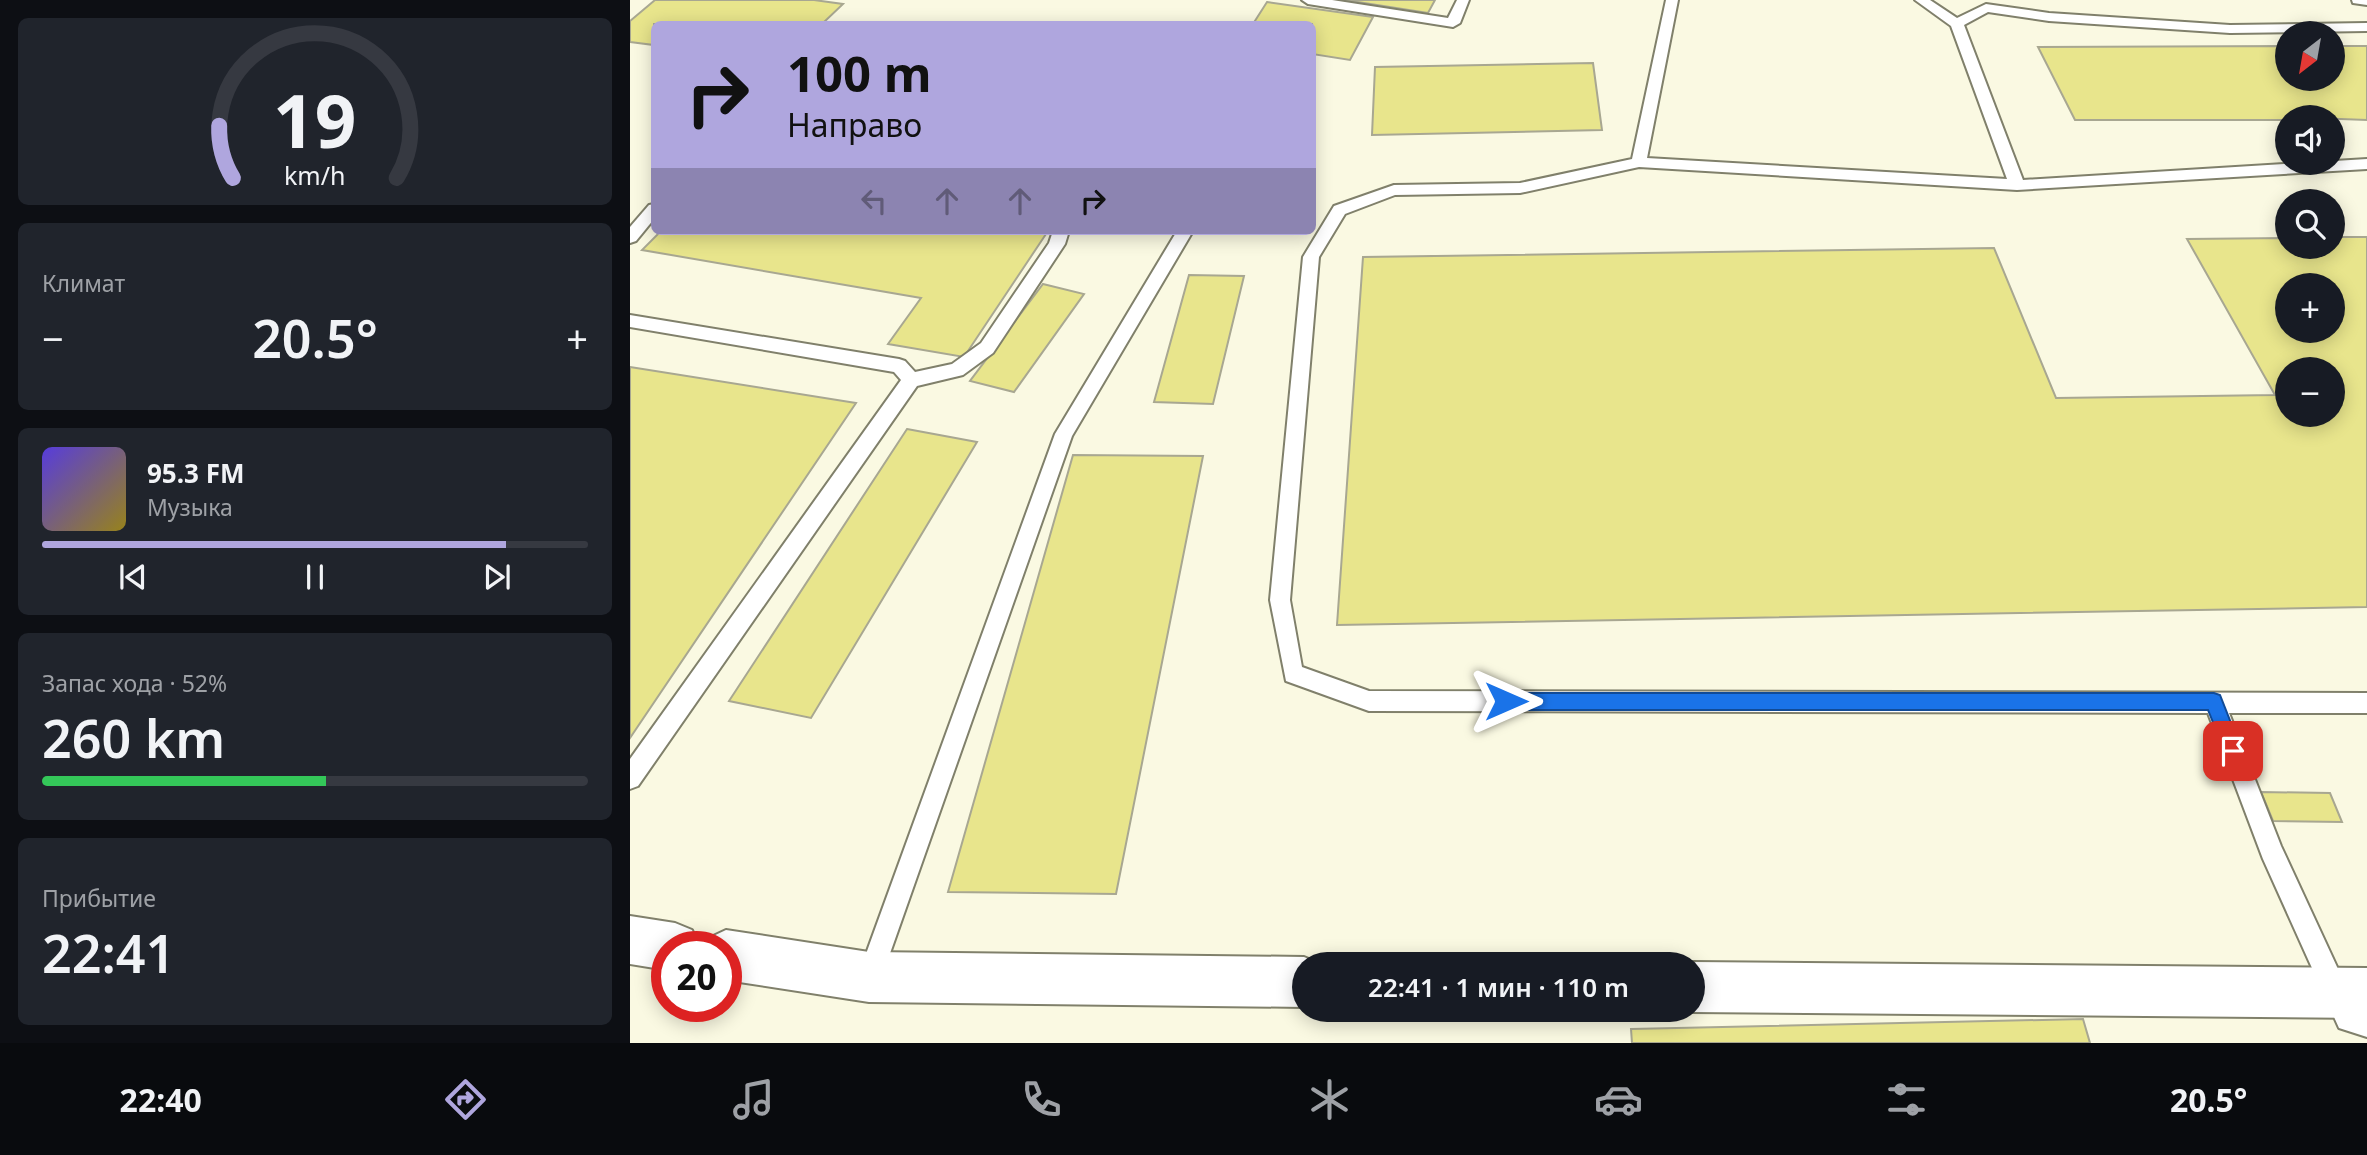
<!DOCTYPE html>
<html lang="ru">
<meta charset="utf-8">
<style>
:root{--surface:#171b24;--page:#20242c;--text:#f1f3f6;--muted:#9ea1a6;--line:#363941;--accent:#afa6de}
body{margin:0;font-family:"Noto Sans",sans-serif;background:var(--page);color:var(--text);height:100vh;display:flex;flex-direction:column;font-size:26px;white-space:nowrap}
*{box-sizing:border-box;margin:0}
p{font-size:23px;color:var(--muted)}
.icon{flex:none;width:38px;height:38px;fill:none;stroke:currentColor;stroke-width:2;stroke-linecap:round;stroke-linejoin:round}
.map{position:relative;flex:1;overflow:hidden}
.details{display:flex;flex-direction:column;gap:18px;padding:18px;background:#0d0f14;width:630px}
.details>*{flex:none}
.banner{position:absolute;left:21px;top:21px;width:665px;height:214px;border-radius:10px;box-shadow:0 4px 18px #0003;background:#afa6de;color:#111;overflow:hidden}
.needle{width:46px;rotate:211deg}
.tools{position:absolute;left:1645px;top:21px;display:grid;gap:14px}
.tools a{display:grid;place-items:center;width:70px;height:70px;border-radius:50%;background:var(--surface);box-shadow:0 4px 18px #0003;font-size:35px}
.speed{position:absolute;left:21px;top:931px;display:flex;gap:14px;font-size:35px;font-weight:700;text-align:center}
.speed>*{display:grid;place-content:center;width:91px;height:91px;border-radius:50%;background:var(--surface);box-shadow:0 4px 18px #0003;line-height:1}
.speed .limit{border:10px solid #d22;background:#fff;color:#111}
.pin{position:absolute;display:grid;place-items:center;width:60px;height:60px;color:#fff;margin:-30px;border-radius:14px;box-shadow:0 4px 10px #0006}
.me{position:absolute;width:77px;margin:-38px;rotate:90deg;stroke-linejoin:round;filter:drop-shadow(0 0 5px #0008)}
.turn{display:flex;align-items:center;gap:24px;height:147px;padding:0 21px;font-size:32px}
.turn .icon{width:91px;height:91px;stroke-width:2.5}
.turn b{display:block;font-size:49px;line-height:60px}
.lanes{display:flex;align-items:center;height:66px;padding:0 21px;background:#0003;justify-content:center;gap:35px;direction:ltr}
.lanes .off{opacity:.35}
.big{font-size:52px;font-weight:600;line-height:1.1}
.details .widget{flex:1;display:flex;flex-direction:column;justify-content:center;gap:10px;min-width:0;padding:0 24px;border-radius:10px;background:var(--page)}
.details .dial{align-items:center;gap:0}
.dial svg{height:182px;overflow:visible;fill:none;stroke:var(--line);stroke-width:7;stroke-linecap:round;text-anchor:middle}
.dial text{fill:var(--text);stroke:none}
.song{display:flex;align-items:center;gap:21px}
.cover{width:84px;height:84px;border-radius:10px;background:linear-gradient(135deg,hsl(250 70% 55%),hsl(50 70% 35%))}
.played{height:7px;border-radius:4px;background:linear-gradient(90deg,var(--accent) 85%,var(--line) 85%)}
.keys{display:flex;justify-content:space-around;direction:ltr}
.heat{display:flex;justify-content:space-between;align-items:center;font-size:38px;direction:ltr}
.charge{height:10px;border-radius:5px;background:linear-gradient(90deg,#34c759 52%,var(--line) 0)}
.trip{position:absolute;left:662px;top:952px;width:413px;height:70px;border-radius:35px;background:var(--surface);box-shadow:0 4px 18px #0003;font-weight:600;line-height:70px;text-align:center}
.tab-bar{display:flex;height:112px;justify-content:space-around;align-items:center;background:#090b0e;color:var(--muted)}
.tab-bar .icon{width:49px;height:49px}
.tab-bar .active{color:var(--accent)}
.tab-bar b{font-size:32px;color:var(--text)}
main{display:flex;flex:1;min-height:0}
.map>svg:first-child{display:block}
</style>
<main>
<section class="details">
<div class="widget dial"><svg viewBox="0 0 100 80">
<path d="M14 69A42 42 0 1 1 86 69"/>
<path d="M14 69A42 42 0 0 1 8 46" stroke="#afa6de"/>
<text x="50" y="56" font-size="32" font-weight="700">19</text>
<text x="50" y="72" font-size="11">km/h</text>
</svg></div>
<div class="widget"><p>Климат</p>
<div class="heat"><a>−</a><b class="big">20.5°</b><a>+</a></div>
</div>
<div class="widget">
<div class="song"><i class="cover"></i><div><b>95.3 FM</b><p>Музыка</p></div></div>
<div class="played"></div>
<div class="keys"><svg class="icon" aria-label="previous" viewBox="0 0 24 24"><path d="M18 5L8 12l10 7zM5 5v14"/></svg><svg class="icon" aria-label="pause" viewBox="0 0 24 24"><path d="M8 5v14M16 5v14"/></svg><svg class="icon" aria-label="next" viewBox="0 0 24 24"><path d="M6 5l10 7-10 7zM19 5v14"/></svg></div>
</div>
<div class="widget"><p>Запас хода · 52%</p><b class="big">260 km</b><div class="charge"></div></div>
<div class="widget"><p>Прибытие</p><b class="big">22:41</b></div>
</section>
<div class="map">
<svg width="1737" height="1043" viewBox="0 0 1737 1043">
<rect width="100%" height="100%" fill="#faf9e2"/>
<g fill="#e8e58c" stroke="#a8a791" stroke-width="2" fill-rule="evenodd">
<polygon points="25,0 184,0 213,4 192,24 24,24 24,45 0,42 0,21"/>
<polygon points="715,0 805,0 798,13"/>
<polygon points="637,2 743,17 720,60 682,54 682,24 623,24"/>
<polygon points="1657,46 1657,79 1703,79 1703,46 1737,46 1737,120 1657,117 1657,120 1445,120 1408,47"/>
<polygon points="963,63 972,130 742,135 745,67"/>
<polygon points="31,231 418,231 334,357 258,344 291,298 12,250"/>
<path d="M1703,237H1737V607L707,625L733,257L1364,248L1426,398L1645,395L1557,239L1657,238V247H1703ZM1657,285H1703V331H1657ZM1657,369H1703V415H1657Z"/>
<polygon points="559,275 614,276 583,404 524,402"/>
<polygon points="413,284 454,294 384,392 340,381"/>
<polygon points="0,367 226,403 0,738"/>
<polygon points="277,429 347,442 181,718 99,701"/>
<polygon points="443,455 573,456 486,894 318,892"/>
<polygon points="1631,792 1700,793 1712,822 1643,821"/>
<polygon points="1453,1019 1460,1043 1002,1043 1001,1029"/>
</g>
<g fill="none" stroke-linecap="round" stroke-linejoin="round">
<defs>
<g id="service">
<polygon points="672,0 702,0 818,18 827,0 839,0 830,23 823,27 678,4"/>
<polygon points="1036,0 1048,0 1017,158 1377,179 1321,26 1285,0 1300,0 1327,18 1356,4 1419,13 1600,25 1737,23 1737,31 1600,33 1419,21 1358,12 1334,25 1393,180 1737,159 1737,169 1387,190 1009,167 890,193 765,195 715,214 689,257 660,600 672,667 739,691 1737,693 1737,713 1599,713 1651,846 1726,1008 1737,1011 1737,1037 1709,1028 1633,859 1578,713 739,711 656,681 640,600 673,257 704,206 764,185 890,183 1002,159"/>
<polygon points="1722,0 1737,0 1737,5 1723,3"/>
<polygon points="24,204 24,219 6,241 0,243 0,227 19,205"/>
<polygon points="423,231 439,231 435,244 363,353 333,375 287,386 8,786 0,789 0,759 271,380 264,372 0,327 0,315 269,359 275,361 285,372 322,364 351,343 419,243"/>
<polygon points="547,231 563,231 442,436 252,976 249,985 240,988 231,985 228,976 425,434"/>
</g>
<g id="minor">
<polygon points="0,916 45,923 62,930 69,947 37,947 37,970 0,964"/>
<polygon points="96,930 239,952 674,957 691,964 674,964 674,1007 239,1002 96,980 96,947 75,947 79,938"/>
<polygon points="1062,962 1737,968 1737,1018 1062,1012 1057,1010 1062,1010 1062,964 1057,964"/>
</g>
</defs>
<use href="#service" stroke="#80806b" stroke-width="4"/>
<use href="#minor" stroke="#80806b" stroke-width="4"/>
<use href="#service" fill="#fff" fill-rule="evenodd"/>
<use href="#minor" fill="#fff" fill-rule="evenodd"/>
</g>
<polygon fill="#1a73e8" stroke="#114b97" stroke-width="2" points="876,693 1584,693 1590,695 1612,751 1610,757 1603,760 1597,757 1578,710 876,710 869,707 867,701 869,695"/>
</svg>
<div class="tools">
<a><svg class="needle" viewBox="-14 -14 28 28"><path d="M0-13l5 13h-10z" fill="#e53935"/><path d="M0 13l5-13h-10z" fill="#9ea1a6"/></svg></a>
<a><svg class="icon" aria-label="sound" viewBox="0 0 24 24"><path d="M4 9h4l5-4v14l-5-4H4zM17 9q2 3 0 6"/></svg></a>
<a><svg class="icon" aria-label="search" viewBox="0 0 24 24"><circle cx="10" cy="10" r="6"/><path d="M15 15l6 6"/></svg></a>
<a>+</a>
<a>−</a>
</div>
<div class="speed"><div class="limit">20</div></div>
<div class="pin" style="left:1603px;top:751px;background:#d93025"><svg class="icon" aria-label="arrive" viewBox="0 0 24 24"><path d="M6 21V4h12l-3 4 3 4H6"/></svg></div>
<svg class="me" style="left:876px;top:701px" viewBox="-20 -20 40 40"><path d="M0-17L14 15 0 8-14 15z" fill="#1a73e8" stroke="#fff" stroke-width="4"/></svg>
<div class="trip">22:41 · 1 мин · 110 m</div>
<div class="banner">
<div class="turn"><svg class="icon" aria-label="right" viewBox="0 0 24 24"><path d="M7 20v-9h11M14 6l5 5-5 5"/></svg><div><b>100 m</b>Направо</div></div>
<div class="lanes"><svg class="icon off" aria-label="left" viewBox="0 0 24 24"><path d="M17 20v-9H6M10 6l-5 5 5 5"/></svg><svg class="icon off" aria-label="ahead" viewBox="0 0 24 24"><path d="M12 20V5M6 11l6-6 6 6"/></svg><svg class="icon off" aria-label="ahead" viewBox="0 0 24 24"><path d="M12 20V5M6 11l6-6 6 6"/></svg><svg class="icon" aria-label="right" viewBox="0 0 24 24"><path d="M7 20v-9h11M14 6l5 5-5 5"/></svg></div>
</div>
</div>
</main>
<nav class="tab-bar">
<b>22:40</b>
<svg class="icon active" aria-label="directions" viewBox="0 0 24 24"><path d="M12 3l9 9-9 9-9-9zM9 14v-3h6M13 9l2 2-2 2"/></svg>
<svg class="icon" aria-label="music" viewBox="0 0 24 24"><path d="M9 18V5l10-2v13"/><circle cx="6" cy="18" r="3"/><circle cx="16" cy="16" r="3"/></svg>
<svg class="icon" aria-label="phone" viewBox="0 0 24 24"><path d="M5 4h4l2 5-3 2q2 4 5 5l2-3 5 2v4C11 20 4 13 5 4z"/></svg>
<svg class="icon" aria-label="climate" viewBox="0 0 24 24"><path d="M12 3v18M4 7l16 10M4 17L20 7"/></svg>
<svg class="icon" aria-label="car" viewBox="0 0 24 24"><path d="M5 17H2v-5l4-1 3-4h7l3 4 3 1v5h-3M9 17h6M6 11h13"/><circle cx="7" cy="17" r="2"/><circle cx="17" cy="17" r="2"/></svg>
<svg class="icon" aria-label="filters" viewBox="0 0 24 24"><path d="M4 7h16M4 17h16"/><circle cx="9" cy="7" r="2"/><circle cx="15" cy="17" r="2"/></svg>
<b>20.5°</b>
</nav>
